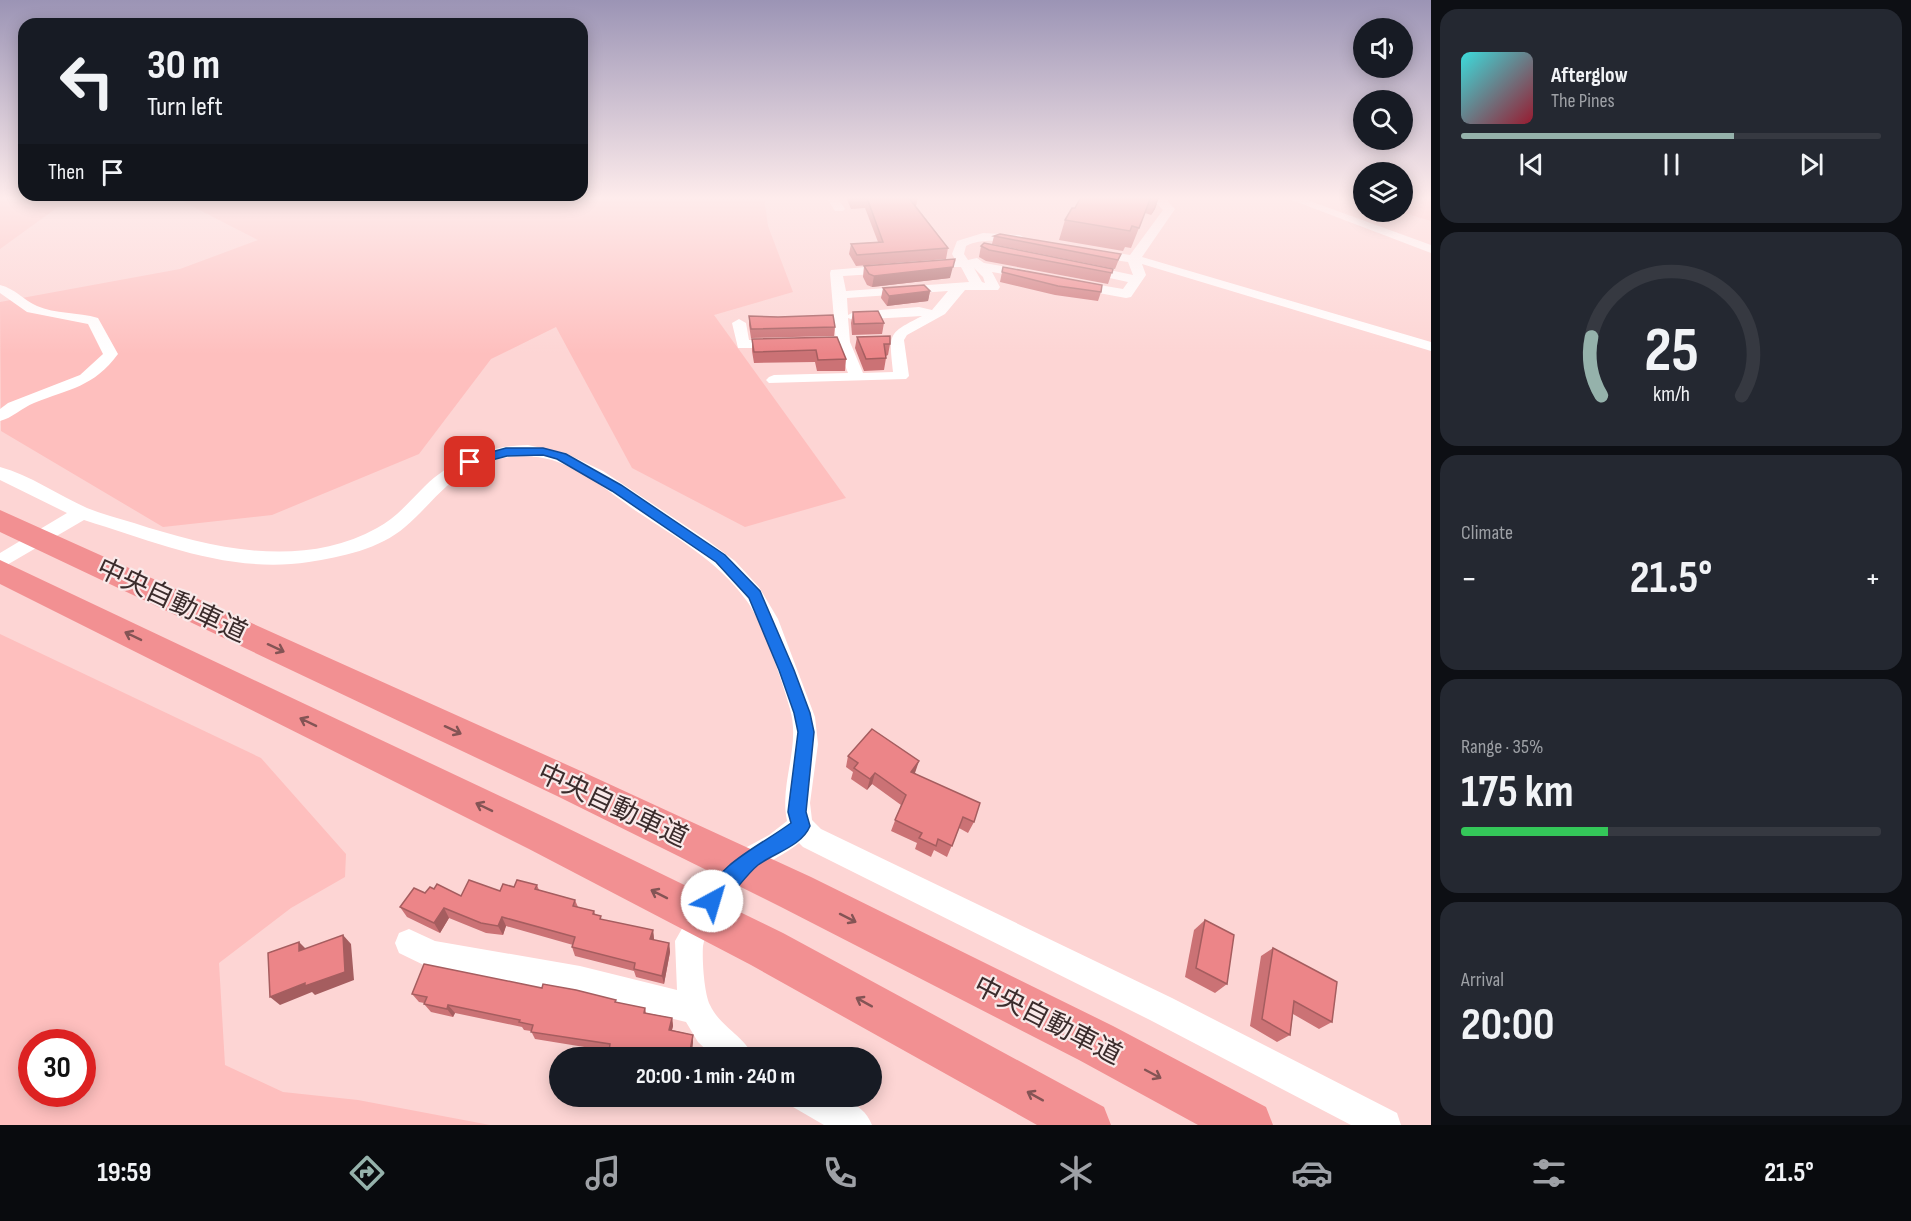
<!DOCTYPE html>
<meta charset="utf-8">
<style>
:root{--surface:#171b24;--page:#242831;--text:#f1f3f6;--muted:#9ea1a6;--line:#363941;--accent:#95b2ab}
body{margin:0;font-family:"Sofia Sans Condensed","Noto Sans JP",sans-serif;background:var(--page);color:var(--text);height:100vh;display:flex;flex-direction:column;font-size:22px;white-space:nowrap}
*{box-sizing:border-box;margin:0}
p{font-size:20px;color:var(--muted)}
.icon{flex:none;width:33px;height:33px;fill:none;stroke:currentColor;stroke-width:2;stroke-linecap:round;stroke-linejoin:round}
.map{position:relative;flex:1;overflow:hidden}
.sheet{display:flex;flex-direction:column;gap:9px;padding:9px;background:#0d0f14;width:480px}
.sheet>*{flex:none}
.top-card{position:absolute;left:18px;top:18px;width:570px;height:183px;border-radius:18px;box-shadow:0 3px 15px #0003;background:#171b24;color:var(--text);overflow:hidden}
.controls{position:absolute;left:1353px;top:18px;display:grid;gap:12px}
.controls a{display:grid;place-items:center;width:60px;height:60px;border-radius:50%;background:var(--surface);box-shadow:0 3px 15px #0003;font-size:30px}
.speed{position:absolute;left:18px;top:1029px;display:flex;gap:12px;font-size:30px;font-weight:700;text-align:center}
.speed>*{display:grid;place-content:center;width:78px;height:78px;border-radius:50%;background:var(--surface);box-shadow:0 3px 15px #0003;line-height:1}
.speed .limit{border:9px solid #d22;background:#fff;color:#111}
.pin{position:absolute;display:grid;place-items:center;width:51px;height:51px;color:#fff;margin:-26px;border-radius:12px;box-shadow:0 3px 9px #0006}
.me{position:absolute;width:66px;margin:-33px;rotate:39deg;stroke-linejoin:round;filter:drop-shadow(0 0 4px #0008)}
.turn{display:flex;align-items:center;gap:21px;height:126px;padding:0 30px;font-size:27px}
.turn .icon{width:78px;height:78px;stroke-width:2.5}
.turn b{display:block;font-size:42px;line-height:51px}
.then{display:flex;align-items:center;height:57px;padding:0 30px;background:#0003;gap:12px;font-size:22px}
.big{font-size:45px;font-weight:700;line-height:1.1}
.sheet .tile{flex:1;display:flex;flex-direction:column;justify-content:center;gap:9px;min-width:0;padding:0 21px;border-radius:18px;background:var(--page)}
.sheet .dial{align-items:center;gap:0}
.dial svg{height:156px;overflow:visible;fill:none;stroke:var(--line);stroke-width:7;stroke-linecap:round;text-anchor:middle}
.dial text{fill:var(--text);stroke:none}
.song{display:flex;align-items:center;gap:18px}
.cover{width:72px;height:72px;border-radius:9px;background:linear-gradient(135deg,hsl(180 70% 55%),hsl(350 70% 35%))}
.played{height:6px;border-radius:3px;background:linear-gradient(90deg,var(--accent) 65%,var(--line) 65%)}
.keys{display:flex;justify-content:space-around;direction:ltr}
.heat{display:flex;justify-content:space-between;align-items:center;font-size:33px;direction:ltr}
.charge{height:9px;border-radius:4px;background:linear-gradient(90deg,#34c759 35%,var(--line) 0)}
.trip{position:absolute;left:549px;top:1047px;width:333px;height:60px;border-radius:30px;background:var(--surface);box-shadow:0 3px 15px #0003;font-weight:700;line-height:60px;text-align:center}
.tabs{display:flex;height:96px;justify-content:space-around;align-items:center;background:#090b0e;color:var(--muted)}
.tabs .icon{width:42px;height:42px}
.tabs .current{color:var(--accent)}
.tabs b{font-size:27px;color:var(--text)}
main{display:flex;flex:1;min-height:0}
.map>svg:first-child{display:block}
</style>
<main>
<div class="map">
<svg width="1431" height="1125" viewBox="0 0 1431 1125">
<rect width="100%" height="100%" fill="#fdd5d4"/>
<g fill="#febfbe" fill-rule="evenodd">
<polygon points="0,197 764,197 768,226 793,292 714,315 846,498 745,527 632,468 556,327 491,359 419,454 272,515 163,527 1,431 0,302 180,269 258,240 178,199 58,207 0,249"/>
<polygon points="1404,197 1431,197 1431,221 1401,212"/>
<path d="M0,634L261,758L346,854L345,877L291,908L219,963L225,1065L283,1092L358,1100L490,1125H0ZM32,1042H82V1094H32Z"/>
</g>
<g fill="none" stroke-linecap="round" stroke-linejoin="round">
<g fill="#fff" fill-rule="evenodd">
<polygon points="826,197 836,197 845,209 843,211 835,211"/>
<polygon points="1159,197 1169,197 1168,202 1175,209 1142,257 1431,342 1431,351 1142,264 1146,275 1131,297 1126,298 1071,288 1069,285 1076,281 1123,289 1128,282 1082,272 1080,269 1086,265 1133,275 1128,262 1093,257 1087,253 1093,249 1130,255 1163,210 1156,203"/>
<polygon points="1284,197 1299,197 1431,245 1431,253"/>
<path d="M983,233L1020,235L1026,239C1017,246 987,235 966,246L964,254L968,260L977,258L984,263L1026,270L1032,274L1026,278L992,272L1000,287L998,290H965L945,314L907,335L904,340L909,376L906,379L769,383L766,380L769,377L774,375L848,373L836,342L830,273L831,270L890,265L896,269L890,273L843,276L846,291L969,282L961,267H954L952,264L956,261L952,254L957,241ZM974,268L983,277L985,283L982,282ZM948,291L932,310L919,307L854,312L848,315L847,298ZM922,316C887,334 889,333 893,372L863,373L850,342L848,318L854,320Z"/>
<path d="M0,285C16,289 23,300 37,306C55,314 78,312 98,318L118,354C94,387 69,389 34,403C22,408 12,418 0,421V409L8,403L80,375L103,354L88,324L27,312L0,293Z"/>
<polygon points="739,319 746,323 749,340 777,340 784,344 777,348 738,348 732,323"/>
<path d="M528,445L565,453L603,471L707,540L735,561L759,587L778,619L815,717L818,744L810,803L812,820L821,829L1172,998L1397,1113L1401,1125H1351L1150,1020L803,847L799,843C788,852 776,858 764,865C748,877 706,926 703,946C702,959 704,993 710,1005C720,1027 745,1036 754,1058H715L698,1042L686,1022L580,996L432,969L399,953L395,943L399,933L409,929L435,941L580,966L677,990L675,941L709,881L745,848L769,835L787,821C779,783 801,747 790,709C782,681 763,622 746,600C718,561 675,537 636,511C609,492 584,470 552,460C529,453 502,456 480,465C448,477 430,506 405,527C380,549 341,557 309,562C230,574 158,543 84,520L0,569V553L67,513L0,480V467C30,475 58,495 87,508C102,514 118,518 134,523C211,548 301,570 377,528C396,518 410,501 425,486C453,459 488,446 528,445Z"/>
<path d="M788,1096C818,1096 859,1092 872,1125H824L793,1107Z"/>
</g>
<g fill="#f29092" fill-rule="evenodd">
<polygon points="0,510 583,772 811,877 1113,1026 1266,1107 1273,1125 1198,1125 1079,1060 781,907 557,796 0,532"/>
<polygon points="0,560 557,823 783,933 1104,1107 1111,1125 1037,1125 751,965 529,849 0,584"/>
</g>
</g>
<g fill="#cb7275">
<polygon points="846,197 918,197 916,206 948,248 946,259 856,266 849,254 851,244 878,242 865,208 851,209"/>
<polygon points="1081,197 1159,197 1155,209 1151,215 1145,213 1131,248 1125,247 1123,251 1059,240 1065,220 1075,208"/>
<polygon points="994,236 1121,254 1115,269 992,244"/>
<polygon points="981,246 1113,269 1108,284 986,261 979,257"/>
<polygon points="864,266 950,278 872,287 867,285 863,277"/>
<polygon points="1003,267 1101,292 1098,301 1055,295 1000,282"/>
<polygon points="883,288 930,291 928,301 887,306 881,298"/>
<polygon points="853,312 884,323 882,334 852,335 851,323"/>
<polygon points="749,316 778,317 835,327 834,336 751,338 749,325"/>
<polygon points="837,337 846,359 845,371 817,371 815,362 754,363 752,351 752,339"/>
<polygon points="857,337 890,344 888,355 886,356 886,358 884,370 864,371 855,348"/>
<polygon points="848,756 915,773 974,822 968,833 959,828 947,857 934,850 931,857 915,849 917,843 891,831 901,805 872,784 867,790 851,779 853,772 846,767"/>
<polygon points="537,885 539,890 575,900 578,907 594,911 595,914 602,920 653,930 654,940 669,943 670,952 664,984 636,977 634,971 575,956 572,947 573,945 506,926 503,935 486,933 449,918 440,933 407,917 400,907 434,889 461,896 500,891 514,887"/>
<polygon points="1205,920 1227,984 1215,993 1185,977 1194,930"/>
<polygon points="1273,948 1332,1022 1319,1029 1293,1014 1290,1035 1277,1042 1250,1026 1261,956"/>
<polygon points="542,988 645,1008 646,1013 672,1018 673,1026 672,1030 693,1035 693,1042 691,1058 608,1058 609,1051 535,1039 531,1031 524,1030 522,1027 455,1013 453,1017 431,1012 424,1004 424,1003 419,1002 412,994"/>
</g>
<g fill="#a55d5f">
<polygon points="1158,197 1159,197 1155,209 1151,215"/>
<polygon points="955,259 950,278 872,287 874,276"/>
<polygon points="930,291 928,301 887,306 889,296"/>
<polygon points="919,761 915,773 907,783 911,772"/>
<polygon points="875,773 872,784 867,790 870,779"/>
<polygon points="444,908 449,918 440,933 434,923"/>
<polygon points="502,917 506,926 503,935 498,926"/>
<polygon points="653,930 654,939 652,949 650,939"/>
<polygon points="343,935 351,944 354,980 315,995 312,992 280,1005 270,997 305,983"/>
<polygon points="299,942 308,951 299,951"/>
<polygon points="669,943 670,952 664,984 662,976"/>
<polygon points="448,1005 455,1013 453,1017 447,1009"/>
<polygon points="672,1018 673,1026 670,1037 669,1030"/>
<polygon points="693,1035 693,1042 691,1058 689,1058"/>
</g>
<g fill="#ec8588" stroke="#a55d5f" stroke-width="1.5">
<polygon points="851,197 908,197 948,248 857,255 851,244 883,242 867,198 852,199"/>
<polygon points="1081,197 1151,197 1139,228 1132,226 1130,231 1065,220 1072,208 1075,208"/>
<polygon points="1000,234 1121,254 1118,260 994,236"/>
<polygon points="984,243 1113,269 1112,273 989,250 981,246"/>
<polygon points="955,259 953,267 874,276 869,274 864,266"/>
<polygon points="1003,267 1102,285 1101,292 1058,286 1002,272"/>
<polygon points="924,285 930,291 889,296 883,288"/>
<polygon points="878,311 884,323 854,324 853,312"/>
<polygon points="833,315 835,327 751,329 749,316 778,317"/>
<polygon points="890,336 890,344 884,344 886,358 866,359 857,337"/>
<polygon points="837,337 846,359 818,360 816,350 754,352 752,339"/>
<polygon points="872,729 919,761 911,772 980,803 974,822 963,817 952,846 938,839 936,846 919,838 922,833 895,820 906,795 875,773 870,779 854,768 858,763 848,756"/>
<polygon points="469,880 500,891 503,884 514,887 517,880 537,885 535,889 575,900 573,906 594,911 593,914 601,916 600,919 653,930 650,939 669,943 662,976 634,969 635,963 572,947 575,937 502,917 498,926 481,923 444,908 434,923 400,907 414,888 425,893 430,887 434,889 437,884 461,896"/>
<polygon points="1205,920 1234,935 1227,984 1196,968"/>
<polygon points="343,935 345,972 305,986 305,983 270,997 268,953 299,942 299,951"/>
<polygon points="1273,948 1337,982 1332,1022 1294,1001 1290,1035 1262,1019"/>
<polygon points="424,964 542,988 543,984 576,990 616,1000 615,1002 645,1008 644,1013 672,1018 669,1030 693,1035 689,1056 682,1055 681,1058 608,1058 610,1044 531,1032 533,1025 519,1022 520,1020 448,1005 447,1009 424,1004 427,997 412,994"/>
</g>
<defs><path id="oneway-shaft" d="M-6 0H5M1.5-3L5.5 0L1.5 3" fill="none" stroke-width="1.6" stroke-linecap="round" stroke-linejoin="round" transform="scale(1.5)"/></defs>
<g stroke="#845455">
<use href="#oneway-shaft" transform="translate(133 636) rotate(-154)"/>
<use href="#oneway-shaft" transform="translate(276 648) rotate(25)"/>
<use href="#oneway-shaft" transform="translate(308 722) rotate(-154)"/>
<use href="#oneway-shaft" transform="translate(453 730) rotate(25)"/>
<use href="#oneway-shaft" transform="translate(484 807) rotate(-154)"/>
<use href="#oneway-shaft" transform="translate(659 894) rotate(-153)"/>
<use href="#oneway-shaft" transform="translate(848 918) rotate(27)"/>
<use href="#oneway-shaft" transform="translate(864 1002) rotate(-151)"/>
<use href="#oneway-shaft" transform="translate(1153 1074) rotate(28)"/>
<use href="#oneway-shaft" transform="translate(1035 1096) rotate(-151)"/>
</g>
<linearGradient id="sky" x2="0" y2="1"><stop stop-color="#9b94b5"/><stop offset="0.56" stop-color="#feecec"/><stop offset="1" stop-color="#feecec" stop-opacity="0"/></linearGradient>
<rect width="1431" height="354" fill="url(#sky)"/>
<path fill="#1a73e8" stroke="#114b97" stroke-width="1.5" d="M506,448H543L566,454L621,485L725,555L760,591L794,670L810,713L814,732L806,812L810,826C802,846 774,853 758,865C743,877 728,904 712,911L705,908L702,901C718,863 760,846 791,823L788,812L798,732L794,713L779,670L749,598L716,562L612,491L557,459L543,455L507,456L470,466L464,462L466,459Z"/>
<g text-anchor="middle" stroke-width="4.5" stroke-linejoin="round" paint-order="stroke">
<g font-size="27" fill="#3b2c2c" stroke="#f9e9e9">
<text transform="translate(172 600) rotate(25)" y="9">中央自動車道</text>
<text transform="translate(613 805) rotate(25)" y="9">中央自動車道</text>
<text transform="translate(1048 1020) rotate(27)" y="9">中央自動車道</text>
</g>
</g>
</svg>
<div class="controls">
<a><svg class="icon" aria-label="sound" viewBox="0 0 24 24"><path d="M4 9h4l5-4v14l-5-4H4zM17 9q2 3 0 6"/></svg></a>
<a><svg class="icon" aria-label="search" viewBox="0 0 24 24"><circle cx="10" cy="10" r="6"/><path d="M15 15l6 6"/></svg></a>
<a><svg class="icon" aria-label="layers" viewBox="0 0 24 24"><path d="M12 4l9 5-9 5-9-5zM3 14l9 5 9-5"/></svg></a>
</div>
<div class="speed"><div class="limit">30</div></div>
<div class="pin" style="left:470px;top:462px;background:#d93025"><svg class="icon" aria-label="arrive" viewBox="0 0 24 24"><path d="M6 21V4h12l-3 4 3 4H6"/></svg></div>
<svg class="me" style="left:712px;top:901px" viewBox="-20 -20 40 40"><circle r="19" fill="#fff"/><path d="M0-13L10 11 0 6-10 11z" fill="#1a73e8"/></svg>
<div class="trip">20:00 · 1 min · 240 m</div>
<div class="top-card">
<div class="turn"><svg class="icon" aria-label="left" viewBox="0 0 24 24"><path d="M17 20v-9H6M10 6l-5 5 5 5"/></svg><div><b>30 m</b>Turn left</div></div>
<div class="then">Then<svg class="icon" aria-label="arrive" viewBox="0 0 24 24"><path d="M6 21V4h12l-3 4 3 4H6"/></svg></div>
</div>
</div>
<section class="sheet">
<div class="tile">
<div class="song"><i class="cover"></i><div><b>Afterglow</b><p>The Pines</p></div></div>
<div class="played"></div>
<div class="keys"><svg class="icon" aria-label="previous" viewBox="0 0 24 24"><path d="M18 5L8 12l10 7zM5 5v14"/></svg><svg class="icon" aria-label="pause" viewBox="0 0 24 24"><path d="M8 5v14M16 5v14"/></svg><svg class="icon" aria-label="next" viewBox="0 0 24 24"><path d="M6 5l10 7-10 7zM19 5v14"/></svg></div>
</div>
<div class="tile dial"><svg viewBox="0 0 100 80">
<path d="M14 69A42 42 0 1 1 86 69"/>
<path d="M14 69A42 42 0 0 1 9 39" stroke="#95b2ab"/>
<text x="50" y="56" font-size="32" font-weight="700">25</text>
<text x="50" y="72" font-size="11">km/h</text>
</svg></div>
<div class="tile"><p>Climate</p>
<div class="heat"><a>−</a><b class="big">21.5°</b><a>+</a></div>
</div>
<div class="tile"><p>Range · 35%</p><b class="big">175 km</b><div class="charge"></div></div>
<div class="tile"><p>Arrival</p><b class="big">20:00</b></div>
</section>
</main>
<nav class="tabs">
<b>19:59</b>
<svg class="icon current" aria-label="directions" viewBox="0 0 24 24"><path d="M12 3l9 9-9 9-9-9zM9 14v-3h6M13 9l2 2-2 2"/></svg>
<svg class="icon" aria-label="music" viewBox="0 0 24 24"><path d="M9 18V5l10-2v13"/><circle cx="6" cy="18" r="3"/><circle cx="16" cy="16" r="3"/></svg>
<svg class="icon" aria-label="phone" viewBox="0 0 24 24"><path d="M5 4h4l2 5-3 2q2 4 5 5l2-3 5 2v4C11 20 4 13 5 4z"/></svg>
<svg class="icon" aria-label="climate" viewBox="0 0 24 24"><path d="M12 3v18M4 7l16 10M4 17L20 7"/></svg>
<svg class="icon" aria-label="car" viewBox="0 0 24 24"><path d="M5 17H2v-5l4-1 3-4h7l3 4 3 1v5h-3M9 17h6M6 11h13"/><circle cx="7" cy="17" r="2"/><circle cx="17" cy="17" r="2"/></svg>
<svg class="icon" aria-label="filters" viewBox="0 0 24 24"><path d="M4 7h16M4 17h16"/><circle cx="9" cy="7" r="2"/><circle cx="15" cy="17" r="2"/></svg>
<b>21.5°</b>
</nav>
